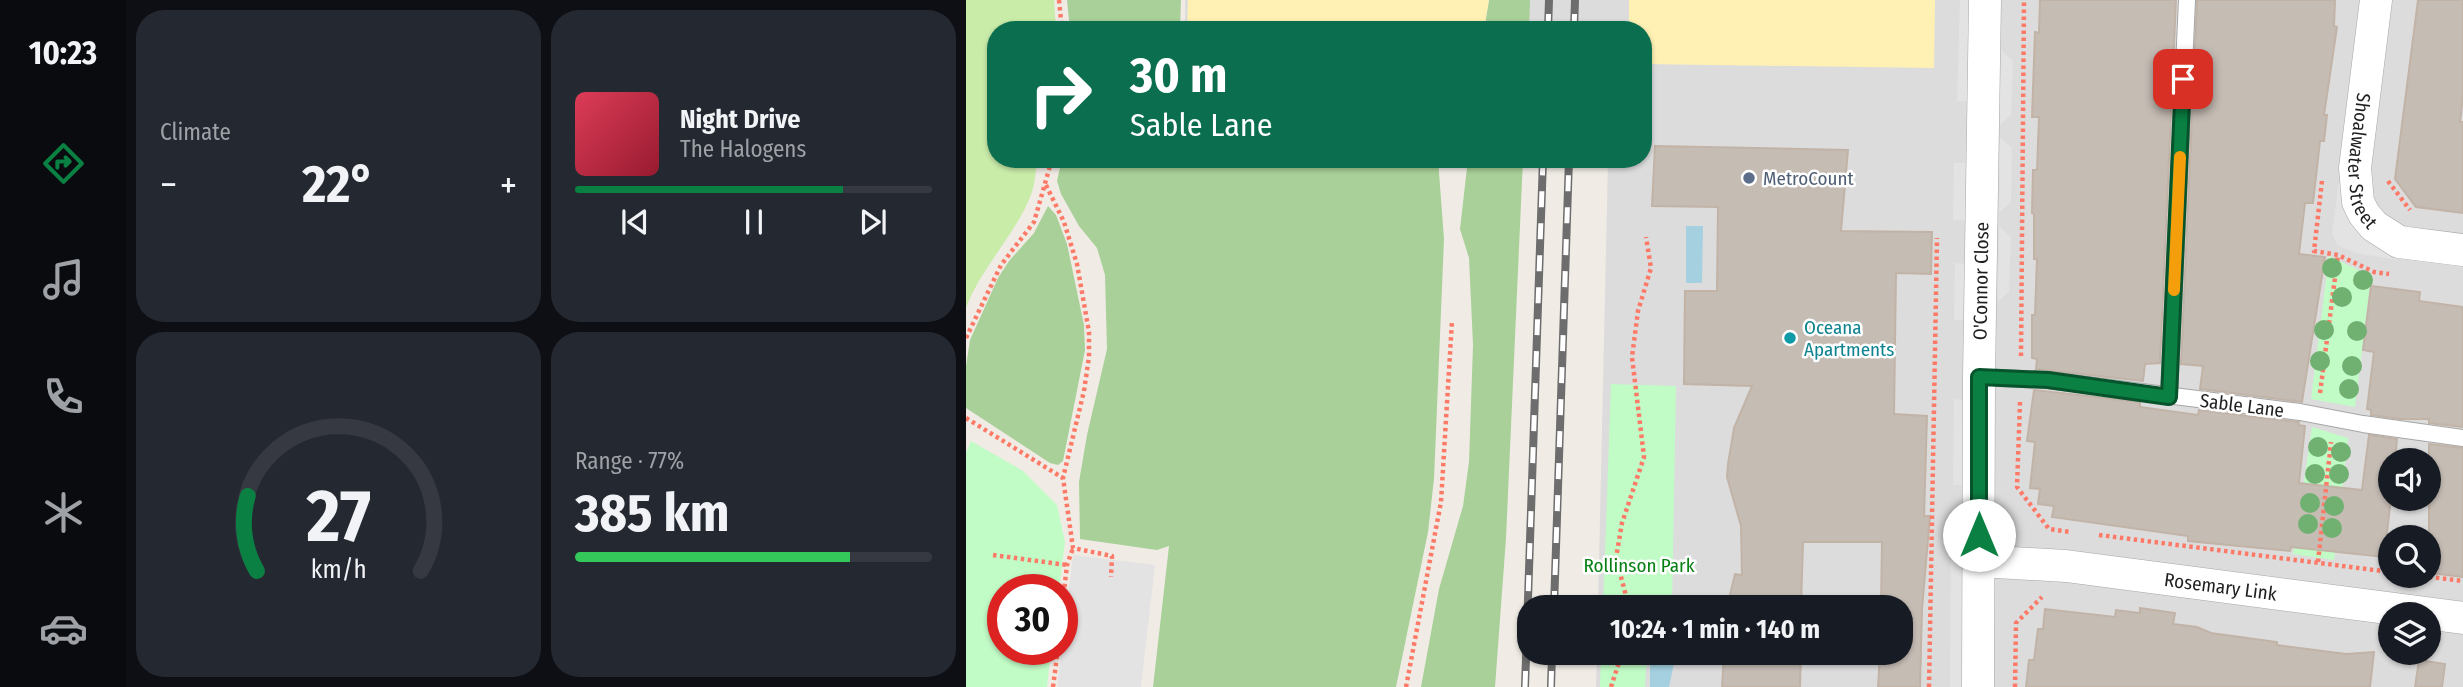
<!DOCTYPE html>
<meta charset="utf-8">
<style>
:root{--surface:#171b24;--page:#242831;--text:#f1f3f6;--muted:#9ea1a6;--line:#363941;--accent:#0b8043}
body{margin:0;font-family:"Fira Sans Condensed",sans-serif;background:var(--page);color:var(--text);height:100vh;display:flex;flex-direction:column;font-size:26px;white-space:nowrap}
*{box-sizing:border-box;margin:0}
p{font-size:23px;color:var(--muted)}
.icon{flex:none;width:38px;height:38px;fill:none;stroke:currentColor;stroke-width:2;stroke-linecap:round;stroke-linejoin:round}
.map{position:relative;flex:1;overflow:hidden}
.side{display:flex;flex-direction:column;gap:10px;padding:10px;background:#0d0f14;width:840px}
.side>*{flex:none}
.hud{position:absolute;left:21px;top:21px;width:665px;height:147px;border-radius:28px;box-shadow:0 2px 5px #0004;background:#0b6e4f;color:#fff;overflow:hidden}
.fabs{position:absolute;left:1412px;top:448px;display:grid;gap:14px}
.fabs a{display:grid;place-items:center;width:63px;height:63px;border-radius:50%;background:var(--surface);box-shadow:0 2px 5px #0004;font-size:35px}
.speed{position:absolute;left:21px;top:574px;display:flex;gap:14px;font-size:35px;font-weight:700;text-align:center}
.speed>*{display:grid;place-content:center;width:91px;height:91px;border-radius:50%;background:var(--surface);box-shadow:0 2px 5px #0004;line-height:1}
.speed .limit{border:10px solid #d22;background:#fff;color:#111}
.pin{position:absolute;display:grid;place-items:center;width:60px;height:60px;color:#fff;margin:-30px;border-radius:14px;box-shadow:0 4px 10px #0006}
.me{position:absolute;width:77px;margin:-38px;rotate:0deg;stroke-linejoin:round;filter:drop-shadow(0 0 5px #0008)}
.turn{display:flex;align-items:center;gap:24px;height:147px;padding:0 28px;font-size:32px}
.turn .icon{width:91px;height:91px;stroke-width:2.5}
.turn b{display:block;font-size:49px;line-height:60px}
.big{font-size:52px;font-weight:700;line-height:1.1}
.side .widget{flex:1;display:flex;flex-direction:column;justify-content:center;gap:10px;min-width:0;padding:0 24px;border-radius:28px;background:var(--page)}
.side .dial{align-items:center;gap:0}
.dial svg{height:182px;overflow:visible;fill:none;stroke:var(--line);stroke-width:7;stroke-linecap:round;text-anchor:middle}
.dial text{fill:var(--text);stroke:none}
.song{display:flex;align-items:center;gap:21px}
.cover{width:84px;height:84px;border-radius:10px;background:linear-gradient(135deg,hsl(350 70% 55%),hsl(350 70% 35%))}
.played{height:7px;border-radius:4px;background:linear-gradient(90deg,var(--accent) 75%,var(--line) 75%)}
.keys{display:flex;justify-content:space-around;direction:ltr}
.heat{display:flex;justify-content:space-between;align-items:center;font-size:38px;direction:ltr}
.charge{height:10px;border-radius:5px;background:linear-gradient(90deg,#34c759 77%,var(--line) 0)}
.side .tiles{flex:1;display:grid;gap:10px;grid-template-columns:repeat(2,1fr)}
.trip{position:absolute;left:551px;top:595px;width:396px;height:70px;border-radius:28px;background:var(--surface);box-shadow:0 2px 5px #0004;font-weight:700;line-height:70px;text-align:center}
main{display:flex;flex:1;min-height:0}
.menu{display:flex;flex-direction:column;width:126px;justify-content:space-around;align-items:center;background:#090b0e;color:var(--muted)}
.menu .icon{width:49px;height:49px}
.menu .current{color:var(--accent)}
.menu b{font-size:32px;color:var(--text)}
.map>svg:first-child{display:block}
</style>
<main>
<nav class="menu">
<b>10:23</b>
<svg class="icon current" aria-label="directions" viewBox="0 0 24 24"><path d="M12 3l9 9-9 9-9-9zM9 14v-3h6M13 9l2 2-2 2"/></svg>
<svg class="icon" aria-label="music" viewBox="0 0 24 24"><path d="M9 18V5l10-2v13"/><circle cx="6" cy="18" r="3"/><circle cx="16" cy="16" r="3"/></svg>
<svg class="icon" aria-label="phone" viewBox="0 0 24 24"><path d="M5 4h4l2 5-3 2q2 4 5 5l2-3 5 2v4C11 20 4 13 5 4z"/></svg>
<svg class="icon" aria-label="climate" viewBox="0 0 24 24"><path d="M12 3v18M4 7l16 10M4 17L20 7"/></svg>
<svg class="icon" aria-label="car" viewBox="0 0 24 24"><path d="M5 17H2v-5l4-1 3-4h7l3 4 3 1v5h-3M9 17h6M6 11h13"/><circle cx="7" cy="17" r="2"/><circle cx="17" cy="17" r="2"/></svg>
</nav>
<section class="side">
<div class="tiles">
<div class="widget"><p>Climate</p>
<div class="heat"><a>−</a><b class="big">22°</b><a>+</a></div>
</div>
<div class="widget">
<div class="song"><i class="cover"></i><div><b>Night Drive</b><p>The Halogens</p></div></div>
<div class="played"></div>
<div class="keys"><svg class="icon" aria-label="previous" viewBox="0 0 24 24"><path d="M18 5L8 12l10 7zM5 5v14"/></svg><svg class="icon" aria-label="pause" viewBox="0 0 24 24"><path d="M8 5v14M16 5v14"/></svg><svg class="icon" aria-label="next" viewBox="0 0 24 24"><path d="M6 5l10 7-10 7zM19 5v14"/></svg></div>
</div>
<div class="widget dial"><svg viewBox="0 0 100 80">
<path d="M14 69A42 42 0 1 1 86 69"/>
<path d="M14 69A42 42 0 0 1 10 36" stroke="#0b8043"/>
<text x="50" y="56" font-size="32" font-weight="700">27</text>
<text x="50" y="72" font-size="11">km/h</text>
</svg></div>
<div class="widget"><p>Range · 77%</p><b class="big">385 km</b><div class="charge"></div></div>
</div>
</section>
<div class="map">
<svg width="1497" height="687" viewBox="0 0 1497 687">
<rect width="100%" height="100%" fill="#f0ece5"/>
<path fill="#dddcdc" fill-rule="evenodd" d="M219,0H1497V687H630L631,653H934V607H632L642,159H677V30H219ZM1424,460H1463V499H1424ZM1424,537H1463V576H1424ZM1424,614H1463V653H1424Z"/>
<path fill="#c9eca9" d="M0,0H88L90,30H30V159H71C70,170 69,182 66,192C52,232 15,267 0,308Z"/>
<g fill="#a8d098">
<polygon points="101,0 215,0 214,30 104,30"/>
<polygon points="523,0 564,0 563,30 518,30"/>
<polygon points="96,159 472,159 478,239 468,479 462,532 430,687 187,687 203,546 191,550 114,539 113,482 121,435 141,349 139,275 131,248 113,226 95,194 91,181"/>
<polygon points="502,159 557,159 540,538 529,687 455,687 473,589 497,506 503,462 507,345 503,258 494,229"/>
<polygon points="82,206 90,215 101,244 118,325 119,350 97,461 92,465 84,463 0,408 0,366 4,340 32,278 43,261 68,233"/>
</g>
<g fill="#fff1b4">
<polygon points="222,0 523,0 518,30 221,30"/>
<polygon points="663,0 969,0 968,68 677,64 677,30 663,30"/>
</g>
<g fill="#c1fbc6">
<polygon points="1363,256 1405,276 1389,407 1345,399"/>
<polygon points="645,384 710,386 706,607 637,607"/>
<polygon points="1346,427 1382,438 1368,560 1327,554"/>
<polygon points="5,441 57,471 91,505 99,542 93,590 37,590 37,649 85,649 81,687 0,687 0,453"/>
<polygon points="635,653 681,653 679,687 634,687"/>
</g>
<g fill="#e3e3e3">
<polygon points="994,0 1007,0 1005,101 991,101"/>
<polygon points="1034,49 1047,61 1045,115 1034,125"/>
<polygon points="1034,137 1046,148 1045,202 1033,213"/>
<polygon points="988,163 1004,163 1004,220 987,220"/>
<polygon points="1373,180 1378,205 1394,234 1412,248 1433,260 1389,253 1371,245 1366,233"/>
<polygon points="1033,226 1045,237 1043,291 1032,302"/>
<polygon points="989,263 1004,264 1002,320 988,320"/>
<polygon points="988,399 1001,400 1000,485 987,485"/>
<polygon points="985,542 999,542 997,687 984,687"/>
<polygon points="107,555 189,565 175,687 91,687"/>
</g>
<g fill="#a4d0df">
<polygon points="720,226 737,226 736,283 720,283"/>
<polygon points="684,653 705,653 705,662 708,663 703,687 684,687"/>
</g>
<g fill="#c5bcb4" stroke="#c2b3a7" stroke-width="2">
<polygon points="1074,0 1210,0 1194,363 1179,364 1177,381 1070,369 1071,359 1066,358 1066,315 1069,315 1071,259 1068,259 1068,214 1066,213 1067,170 1071,170 1073,117 1066,117 1069,32 1073,33"/>
<polygon points="1231,0 1369,0 1368,26 1371,27 1358,115 1361,115 1358,141 1354,141 1347,203 1339,203 1333,254 1359,257 1336,402 1234,389 1237,366 1215,364"/>
<polygon points="1452,0 1497,0 1497,97 1494,122 1497,122 1497,213 1450,207 1429,179"/>
<polygon points="689,146 882,150 875,231 966,232 965,274 930,273 928,414 961,416 958,516 964,516 956,609 954,687 912,687 914,653 934,653 934,607 915,607 916,542 837,542 835,607 761,607 769,574 776,575 775,526 761,477 762,464 768,428 786,386 718,384 719,291 751,291 752,207 686,206"/>
<polygon points="1405,286 1454,292 1453,301 1497,307 1497,427 1463,423 1463,419 1434,419 1405,415 1405,410 1401,409 1408,352 1397,350"/>
<polygon points="1068,390 1174,402 1174,407 1232,415 1233,410 1333,422 1332,425 1339,426 1333,483 1396,490 1403,435 1431,439 1429,460 1424,460 1425,499 1418,557 1325,547 1324,551 1222,541 1222,536 1086,517 1088,506 1072,504 1074,489 1064,488 1069,442 1061,441"/>
<polygon points="1463,444 1497,448 1497,577 1465,573 1465,568 1463,567"/>
<polygon points="1174,608 1209,613 1207,624 1231,627 1245,633 1311,642 1311,645 1380,654 1408,652 1404,687 1060,687 1063,660 1068,660 1072,629 1077,629 1079,609 1149,617 1150,610 1174,613"/>
<polygon points="758,653 835,653 834,687 756,687"/>
<polygon points="1453,660 1479,664 1476,687 1449,687"/>
</g>
<g fill="none" stroke-linecap="round" stroke-linejoin="round">
<defs>
<g id="lane">
<polyline points="1013,377 1082,380 1334,412 1397,424 1497,438"/>
<polyline points="1203,397 1221,0"/>
</g>
<g id="street">
<path id="s1" d="M1410,0L1389,168L1392,202L1398,214L1408,226L1433,242L1497,250"/>
<path id="s2" d="M1013,561L1100,566L1497,618"/>
<path id="s3" d="M1012,687L1013,377L1019,0"/>
</g>
</defs>
<use href="#lane" stroke="#a6a6a6" stroke-width="18"/>
<use href="#street" stroke="#a6a6a6" stroke-width="33"/>
<g stroke="#fe7a68" stroke-width="4.5" stroke-dasharray="3.5 3.5" stroke-linecap="butt">
<polyline points="93,0 96,30"/>
<polyline points="1356,181 1348,251 1372,255 1408,272 1423,274"/>
<polyline points="1422,181 1444,210"/>
<polyline points="80,185 98,222 111,264 123,332 123,357 118,391 97,478 107,548 146,556 145,577"/>
<polyline points="0,338 35,265 68,222 86,159"/>
<polyline points="1055,356 1058,0"/>
<polyline points="1354,393 1372,255"/>
<polyline points="1054,402 1051,487 1083,529 1104,532"/>
<polyline points="0,418 97,478"/>
<polyline points="1133,535 1424,572"/>
<polyline points="27,555 101,565"/>
<polyline points="1352,562 1365,442"/>
<polyline points="1456,576 1497,581"/>
<polyline points="663,607 650,558 656,523 678,457 666,357 672,311 685,268 680,237"/>
<polyline points="96,608 101,565 107,548"/>
<polyline points="87,687 92,649"/>
<polyline points="440,687 475,502 486,321"/>
<polyline points="645,687 656,653"/>
<polyline points="963,687 971,238"/>
<polyline points="1049,687 1050,623 1076,597"/>
</g>
<use href="#lane" stroke="#fff" stroke-width="16"/>
<use href="#street" stroke="#fff" stroke-width="32"/>
<defs>
<g id="rail">
<polyline points="582,30 583,0"/>
<polyline points="608,30 609,0"/>
<polyline points="588,607 603,159"/>
<polyline points="559,687 577,159"/>
<polyline points="585,687 586,653"/>
</g>
</defs>
<use href="#rail" stroke="#6d6d6d" stroke-width="8"/>
<use href="#rail" stroke="#fff" stroke-width="5" stroke-dasharray="16" stroke-linecap="butt"/>
</g>
<g fill="#70b172">
<circle cx="1366" cy="268" r="10"/>
<circle cx="1397" cy="280" r="10"/>
<circle cx="1376" cy="297" r="10"/>
<circle cx="1358" cy="330" r="10"/>
<circle cx="1391" cy="331" r="10"/>
<circle cx="1354" cy="361" r="10"/>
<circle cx="1386" cy="366" r="10"/>
<circle cx="1383" cy="389" r="10"/>
<circle cx="1352" cy="447" r="10"/>
<circle cx="1375" cy="452" r="10"/>
<circle cx="1349" cy="474" r="10"/>
<circle cx="1373" cy="474" r="10"/>
<circle cx="1344" cy="503" r="10"/>
<circle cx="1368" cy="506" r="10"/>
<circle cx="1342" cy="524" r="10"/>
<circle cx="1366" cy="528" r="10"/>
</g>
<g fill="none" stroke-linecap="round" stroke-linejoin="round">
<defs>
<polyline id="route" points="1013,535 1013,377 1082,380 1203,397 1217,79"/>
</defs>
<use href="#route" stroke="#07532c" stroke-width="18"/>
<use href="#route" stroke="#0b8043" stroke-width="12"/>
<polyline stroke="#f59e0b" stroke-width="12" points="1208,290 1214,157"/>
</g>
<circle fill="#5c6f8a" stroke="#fff" stroke-width="2.5" cx="783" cy="178" r="7"/>
<circle fill="#0f9aa8" stroke="#fff" stroke-width="2.5" cx="824" cy="338" r="7"/>
<g text-anchor="middle" stroke-width="5" stroke-linejoin="round" paint-order="stroke">
<g font-size="19" fill="#1f1f1f" stroke="#fff">
<text dy="7" stroke="none"><textPath href="#s1" startOffset="163">Shoalwater Street</textPath></text>
<text dy="7" stroke="none"><textPath href="#s3" startOffset="406">O'Connor Close</textPath></text>
<text transform="translate(1276 405) rotate(7)" y="7">Sable Lane</text>
<text dy="7" stroke="none"><textPath href="#s2" startOffset="243">Rosemary Link</textPath></text>
</g>
<g font-size="19" fill="#4e5e75" stroke="#fff" text-anchor="start">
<text x="797" y="185">MetroCount</text>
</g>
<g font-size="19" fill="#0d838f" stroke="#fff" text-anchor="start">
<text x="838" y="334">Oceana<tspan x="838" dy="22">Apartments</tspan></text>
</g>
<g font-size="19" fill="#088114" stroke="#fff">
<text x="673" y="572">Rollinson Park</text>
</g>
</g>
</svg>
<div class="fabs">
<a><svg class="icon" aria-label="sound" viewBox="0 0 24 24"><path d="M4 9h4l5-4v14l-5-4H4zM17 9q2 3 0 6"/></svg></a>
<a><svg class="icon" aria-label="search" viewBox="0 0 24 24"><circle cx="10" cy="10" r="6"/><path d="M15 15l6 6"/></svg></a>
<a><svg class="icon" aria-label="layers" viewBox="0 0 24 24"><path d="M12 4l9 5-9 5-9-5zM3 14l9 5 9-5"/></svg></a>
</div>
<div class="speed"><div class="limit">30</div></div>
<div class="pin" style="left:1217px;top:79px;background:#d93025"><svg class="icon" aria-label="arrive" viewBox="0 0 24 24"><path d="M6 21V4h12l-3 4 3 4H6"/></svg></div>
<svg class="me" style="left:1013px;top:535px" viewBox="-20 -20 40 40"><circle r="19" fill="#fff"/><path d="M0-13L10 11 0 6-10 11z" fill="#0b8043"/></svg>
<div class="trip">10:24 · 1 min · 140 m</div>
<div class="hud">
<div class="turn"><svg class="icon" aria-label="right" viewBox="0 0 24 24"><path d="M7 20v-9h11M14 6l5 5-5 5"/></svg><div><b>30 m</b>Sable Lane</div></div>
</div>
</div>
</main>
